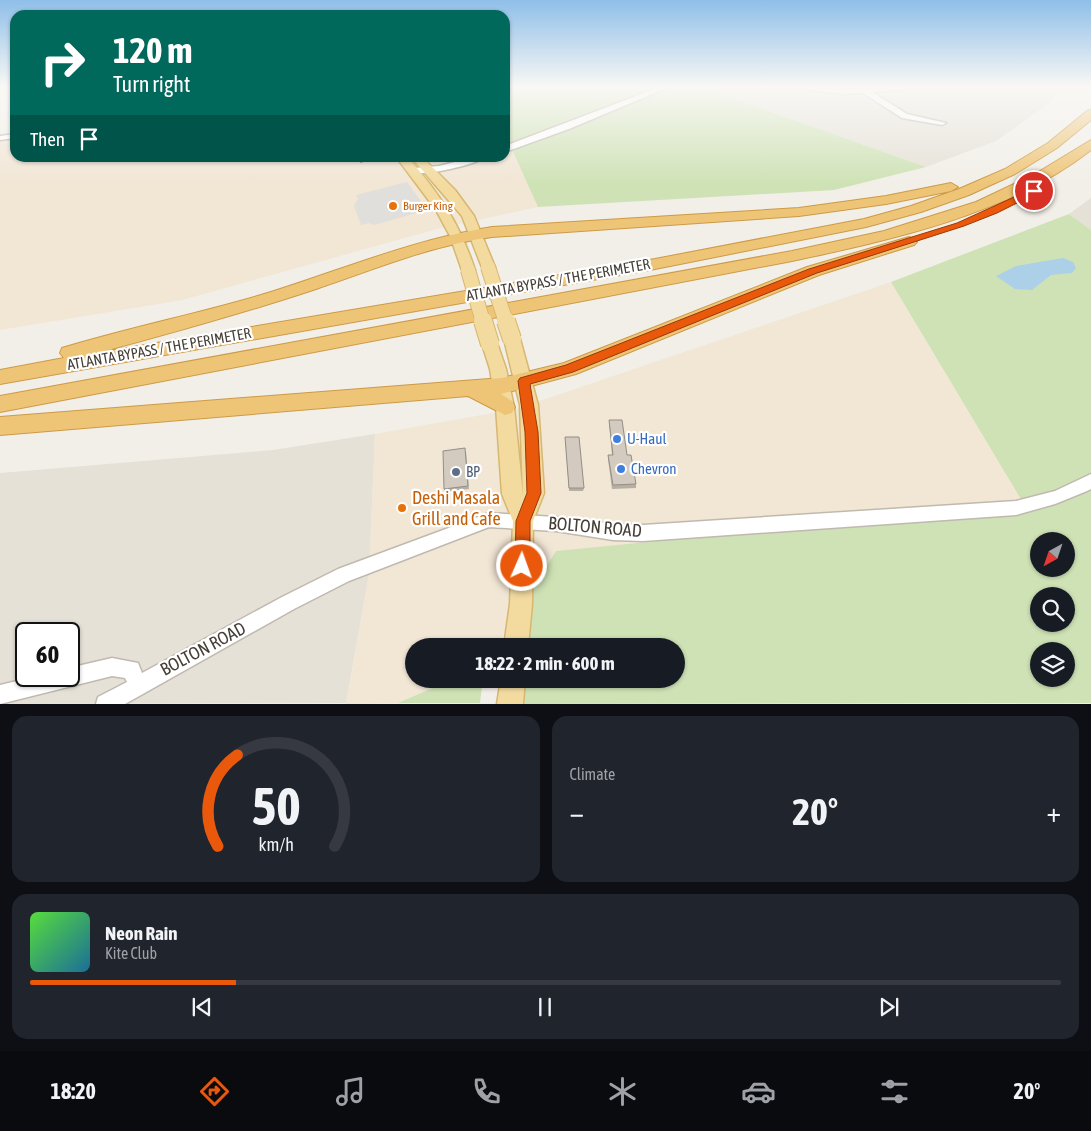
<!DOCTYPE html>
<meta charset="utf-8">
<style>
:root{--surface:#171b24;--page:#20242c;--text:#f1f3f6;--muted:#9ea1a6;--line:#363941;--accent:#ea580c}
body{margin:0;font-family:"Asap Condensed",sans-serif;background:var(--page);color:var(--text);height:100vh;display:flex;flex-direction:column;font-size:19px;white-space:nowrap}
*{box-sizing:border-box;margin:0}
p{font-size:16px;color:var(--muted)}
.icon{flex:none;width:28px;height:28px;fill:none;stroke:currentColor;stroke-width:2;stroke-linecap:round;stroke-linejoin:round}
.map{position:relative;height:704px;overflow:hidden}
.details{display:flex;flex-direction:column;gap:12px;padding:12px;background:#0d0f14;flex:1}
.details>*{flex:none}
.guide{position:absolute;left:10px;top:10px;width:500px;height:152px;border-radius:15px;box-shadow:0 1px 4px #0004;background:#00695c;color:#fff;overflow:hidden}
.needle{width:32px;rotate:220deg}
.fabs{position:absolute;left:1030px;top:532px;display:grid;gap:10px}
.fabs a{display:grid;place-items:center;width:45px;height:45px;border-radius:50%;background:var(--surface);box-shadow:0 1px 4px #0004;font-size:25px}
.speed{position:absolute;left:15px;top:622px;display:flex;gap:10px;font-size:25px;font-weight:700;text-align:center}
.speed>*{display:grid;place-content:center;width:65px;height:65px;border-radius:50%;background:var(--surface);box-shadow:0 1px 4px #0004;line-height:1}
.speed .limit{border:2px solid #111;border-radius:8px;background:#fff;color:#111}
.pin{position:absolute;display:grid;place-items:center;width:42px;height:42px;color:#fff;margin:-21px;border:2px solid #fff;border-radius:50%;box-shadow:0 1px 5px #0007}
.me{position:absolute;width:55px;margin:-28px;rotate:2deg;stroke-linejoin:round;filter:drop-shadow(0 0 4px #0008)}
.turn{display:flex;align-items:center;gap:18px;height:105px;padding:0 20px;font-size:22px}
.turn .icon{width:65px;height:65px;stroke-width:2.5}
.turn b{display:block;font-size:35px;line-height:42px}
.then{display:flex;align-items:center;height:48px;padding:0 20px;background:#0003;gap:10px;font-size:19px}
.big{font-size:38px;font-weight:700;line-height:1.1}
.details .widget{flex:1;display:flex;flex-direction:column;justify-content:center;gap:8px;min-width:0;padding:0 18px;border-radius:15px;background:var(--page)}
.details .dial{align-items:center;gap:0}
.dial svg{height:130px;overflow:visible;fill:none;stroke:var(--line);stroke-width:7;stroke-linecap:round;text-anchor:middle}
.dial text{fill:var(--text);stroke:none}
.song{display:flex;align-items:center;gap:15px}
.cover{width:60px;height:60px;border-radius:8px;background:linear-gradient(135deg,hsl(110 70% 55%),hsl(200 70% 35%))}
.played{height:5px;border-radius:2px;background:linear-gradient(90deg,var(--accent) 20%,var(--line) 20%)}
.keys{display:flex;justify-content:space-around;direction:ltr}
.heat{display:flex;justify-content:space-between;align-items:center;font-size:28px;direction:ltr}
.details .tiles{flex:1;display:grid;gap:12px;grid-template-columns:1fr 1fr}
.widget:last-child{grid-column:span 2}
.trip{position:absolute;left:405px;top:638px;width:280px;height:50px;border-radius:25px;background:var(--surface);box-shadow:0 1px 4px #0004;font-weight:700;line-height:50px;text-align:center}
.dock{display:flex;height:80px;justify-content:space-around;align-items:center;background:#090b0e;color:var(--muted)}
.dock .icon{width:35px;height:35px}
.dock .on{color:var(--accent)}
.dock b{font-size:22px;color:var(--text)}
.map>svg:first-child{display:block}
</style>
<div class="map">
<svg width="1091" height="704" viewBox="0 0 1091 704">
<rect width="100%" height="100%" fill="#f2efe8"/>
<g fill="#e5e1d7" fill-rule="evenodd">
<polygon points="701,87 1059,87 1051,102 996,141 926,167"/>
<polygon points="1091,198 1091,230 1069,214"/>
<path d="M375,434L369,575L346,703L0,704V473L273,450ZM26,634H69V676H26Z"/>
</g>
<g fill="#f2e6d5">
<polygon points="505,134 538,207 437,229 182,300 0,330 0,138 15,136 15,158 505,158"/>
<polygon points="891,282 1028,511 556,551 496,646 414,646 414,679 453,679 398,703 346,704 369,575 375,434 516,409"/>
</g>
<g fill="#cee2b5" fill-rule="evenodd">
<polygon points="505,87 701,87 926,167 834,190 538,207 505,134"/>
<path d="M1069,214L1091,230V703L502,704L505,679H676V646H509L512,621L556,551L843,523L1028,511L891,282ZM1039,541H1066V569H1039ZM1039,596H1066V624H1039ZM1039,651H1066V679H1039Z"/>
<polygon points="453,679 483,679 480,703 398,703"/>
</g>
<polygon fill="#e1dfdc" points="407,182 427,210 374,225 369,223 361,225 354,206 358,199 356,195"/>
<polygon fill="#abd0e8" points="1063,258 1073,262 1076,268 1072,273 1051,275 1032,290 1015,289 996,276 1016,266"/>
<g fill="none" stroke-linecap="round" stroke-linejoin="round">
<defs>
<g id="minor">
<polygon points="660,87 669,87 569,129 505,152 505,146"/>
<polygon points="801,87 843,90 909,87 906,89 872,92 907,114 946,123 942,125 902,118 863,93 843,94 804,89"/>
<polygon points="15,134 15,138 0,140 0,136"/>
<path d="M471,158H483C474,165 419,178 410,171L414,168L439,166Z"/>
<polygon points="1091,474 1091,489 1087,491 1055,504 1016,515 643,541 613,540 556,531 489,527 349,581 294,609 125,704 96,704 98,697 127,682 125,678 112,676 0,704 0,685 37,676 69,676 69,668 112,658 138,663 142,673 282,597 338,569 489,513 556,517 613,524 643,525 1016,501 1055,491"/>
</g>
<g id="major">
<path d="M397,158H408C439,193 460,224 475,270L473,273H463L450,236L436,210Z"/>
<polygon points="412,158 423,158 455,190 474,216 495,267 493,270 483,270 462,216"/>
<polygon points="512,333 518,335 520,339 538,405 544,493 533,521 532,604 528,646 504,646 510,604 513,521 502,494 496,407 490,369 482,344 484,340 490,338 496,340 506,369 514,407 523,496 520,405 504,339 506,335"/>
<polygon points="501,679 525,679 523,704 497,704"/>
</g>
<g id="highway">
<path d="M1091,110V120L1057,148L1015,174L969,195L921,212L866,227L655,269L0,384V370L64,358L60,353L62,348C131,327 202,313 271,292C344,269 415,239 492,227L799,208L886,196L951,183L958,187L951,191L886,204L799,216L492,237C428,246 370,271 310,291C240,314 168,334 97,353L655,259L864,219L911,206L959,189L1005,169L1048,143L1087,111Z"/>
<path d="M1091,140V150C1010,214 891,240 792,261L0,412V396L792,251L884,231L976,202L1035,174Z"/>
<polygon points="909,237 914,239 917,242 914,245 819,275 576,374 501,394 512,401 515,407 512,413 505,415 468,396 0,435 0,417 502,378 564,363 807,267"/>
</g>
</defs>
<use href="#minor" stroke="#c0b9af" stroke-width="3"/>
<use href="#major" stroke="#d7b771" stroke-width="3"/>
<use href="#highway" stroke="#cd9a48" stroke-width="2"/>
<use href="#minor" fill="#fff" fill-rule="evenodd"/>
<use href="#major" fill="#f3dba0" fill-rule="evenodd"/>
<use href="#highway" fill="#eec577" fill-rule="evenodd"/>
<defs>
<g id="major-bridge-far1">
<polyline points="488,267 506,322"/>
<polyline points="468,270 483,322"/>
</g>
<g id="major-bridge">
<polyline points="483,321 490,344"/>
<polyline points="506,321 512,339"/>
</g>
</defs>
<use href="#major-bridge-far1" stroke="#d7b771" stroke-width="16" stroke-linecap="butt"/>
<use href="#major-bridge" stroke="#d7b771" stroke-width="20" stroke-linecap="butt"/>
<use href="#major-bridge-far1" stroke="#f3dba0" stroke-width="14"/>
<use href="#major-bridge" stroke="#f3dba0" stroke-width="18"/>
</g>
<g fill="#b5afa4">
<polygon points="609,420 627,455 636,484 636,488 612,489 608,459 608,455 612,455 609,423"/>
<polygon points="565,437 584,488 583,491 569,491"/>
<polygon points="466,451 469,489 445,492 444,489"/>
</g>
<polygon fill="#948e86" points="367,158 368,161 360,163 359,159"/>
<g fill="#d3cbbf" stroke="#948e86">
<polygon points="609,420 622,420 627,455 631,455 636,484 613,485 608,455 613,455"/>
<polygon points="565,437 579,437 584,488 569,488"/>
<polygon points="465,448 468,486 444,489 443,451"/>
</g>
<linearGradient id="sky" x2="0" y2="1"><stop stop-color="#8fbfe8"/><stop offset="0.47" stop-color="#f9f8f5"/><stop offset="1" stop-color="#f9f8f5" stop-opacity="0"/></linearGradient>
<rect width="1091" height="185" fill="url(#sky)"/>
<polygon fill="#ea580c" stroke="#983908" points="1034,188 1037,189 1037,193 997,213 964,226 817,273 573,372 530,384 538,432 541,493 530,521 530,566 528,571 522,574 517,571 515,566 516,521 527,493 525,432 518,381 520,378 566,365 809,269 957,223"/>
<g fill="#e8710a" stroke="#fff" stroke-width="2">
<circle cx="393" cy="206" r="5"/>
<circle cx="402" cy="508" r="5"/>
</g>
<g fill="#3f7fe0" stroke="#fff" stroke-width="2">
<circle cx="617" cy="439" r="5"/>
<circle cx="621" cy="469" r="5"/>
</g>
<circle fill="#5c6f8a" stroke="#fff" stroke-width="2" cx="456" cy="472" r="5"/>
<g text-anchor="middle" stroke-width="4.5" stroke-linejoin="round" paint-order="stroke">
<g font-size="12" fill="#c56008" stroke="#fff" text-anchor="start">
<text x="403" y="210">Burger King</text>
</g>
<g font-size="15" fill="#453f37" stroke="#fff">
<text transform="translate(558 280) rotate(-10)" y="5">ATLANTA BYPASS / THE PERIMETER</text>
<text transform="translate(159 349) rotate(-10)" y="5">ATLANTA BYPASS / THE PERIMETER</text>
</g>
<g font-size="15" fill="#366cbe" stroke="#fff" text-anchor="start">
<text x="627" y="444">U-Haul</text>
<text x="631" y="474">Chevron</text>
</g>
<g font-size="15" fill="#4e5e75" stroke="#fff" text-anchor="start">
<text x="466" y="477">BP</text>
</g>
<g font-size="18" fill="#c56008" stroke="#fff" text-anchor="start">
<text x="412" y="504">Deshi Masala<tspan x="412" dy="21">Grill and Cafe</tspan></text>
</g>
<g font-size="18" fill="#453f37" stroke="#fff">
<text transform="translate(595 527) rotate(5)" y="6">BOLTON ROAD</text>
<text transform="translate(203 649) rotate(-28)" y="6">BOLTON ROAD</text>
</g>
</g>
</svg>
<div class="fabs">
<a><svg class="needle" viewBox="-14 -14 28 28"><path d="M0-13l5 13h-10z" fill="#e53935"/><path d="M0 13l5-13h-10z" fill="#9ea1a6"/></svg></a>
<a><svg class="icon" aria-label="search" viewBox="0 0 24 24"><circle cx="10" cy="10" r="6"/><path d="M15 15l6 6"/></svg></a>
<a><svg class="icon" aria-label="layers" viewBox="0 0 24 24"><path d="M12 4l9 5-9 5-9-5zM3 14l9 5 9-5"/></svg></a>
</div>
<div class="speed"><div class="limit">60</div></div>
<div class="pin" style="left:1034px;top:191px;background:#d93025"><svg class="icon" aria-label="arrive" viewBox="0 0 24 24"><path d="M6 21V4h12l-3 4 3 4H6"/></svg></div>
<svg class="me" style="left:522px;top:566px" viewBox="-20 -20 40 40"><circle r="17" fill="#ea580c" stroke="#fff" stroke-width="3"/><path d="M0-11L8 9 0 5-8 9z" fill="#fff"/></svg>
<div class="trip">18:22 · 2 min · 600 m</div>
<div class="guide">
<div class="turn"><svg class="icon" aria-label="right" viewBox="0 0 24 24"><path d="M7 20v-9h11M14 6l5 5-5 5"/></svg><div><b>120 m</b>Turn right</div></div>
<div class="then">Then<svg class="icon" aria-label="arrive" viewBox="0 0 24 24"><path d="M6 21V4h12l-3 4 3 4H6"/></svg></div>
</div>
</div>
<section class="details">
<div class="tiles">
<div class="widget dial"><svg viewBox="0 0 100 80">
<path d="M14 69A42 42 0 1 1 86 69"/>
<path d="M14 69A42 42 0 0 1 26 13" stroke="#ea580c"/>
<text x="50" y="56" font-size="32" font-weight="700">50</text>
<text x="50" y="72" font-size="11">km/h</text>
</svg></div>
<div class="widget"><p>Climate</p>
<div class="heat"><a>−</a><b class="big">20°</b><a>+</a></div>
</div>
<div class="widget">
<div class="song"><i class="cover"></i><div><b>Neon Rain</b><p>Kite Club</p></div></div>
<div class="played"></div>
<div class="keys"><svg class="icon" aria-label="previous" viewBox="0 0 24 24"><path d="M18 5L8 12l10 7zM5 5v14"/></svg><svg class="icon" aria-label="pause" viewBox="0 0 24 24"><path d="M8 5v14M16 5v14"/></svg><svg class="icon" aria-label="next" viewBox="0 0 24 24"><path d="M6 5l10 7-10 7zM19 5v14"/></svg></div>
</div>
</div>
</section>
<nav class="dock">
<b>18:20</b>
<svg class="icon on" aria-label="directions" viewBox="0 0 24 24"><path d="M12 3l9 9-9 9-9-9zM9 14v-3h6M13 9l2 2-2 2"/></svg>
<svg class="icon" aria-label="music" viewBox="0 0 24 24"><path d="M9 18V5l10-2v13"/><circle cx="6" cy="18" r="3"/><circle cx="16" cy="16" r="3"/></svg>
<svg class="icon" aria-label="phone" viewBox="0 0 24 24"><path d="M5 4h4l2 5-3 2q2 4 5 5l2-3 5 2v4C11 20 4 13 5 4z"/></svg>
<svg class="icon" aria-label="climate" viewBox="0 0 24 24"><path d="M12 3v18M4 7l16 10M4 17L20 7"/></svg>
<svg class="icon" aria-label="car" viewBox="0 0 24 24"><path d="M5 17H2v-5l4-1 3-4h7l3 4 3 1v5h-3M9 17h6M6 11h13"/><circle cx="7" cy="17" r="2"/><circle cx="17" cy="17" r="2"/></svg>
<svg class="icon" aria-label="filters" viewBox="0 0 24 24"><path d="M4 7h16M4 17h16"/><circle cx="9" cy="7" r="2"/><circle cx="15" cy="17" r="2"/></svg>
<b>20°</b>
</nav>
